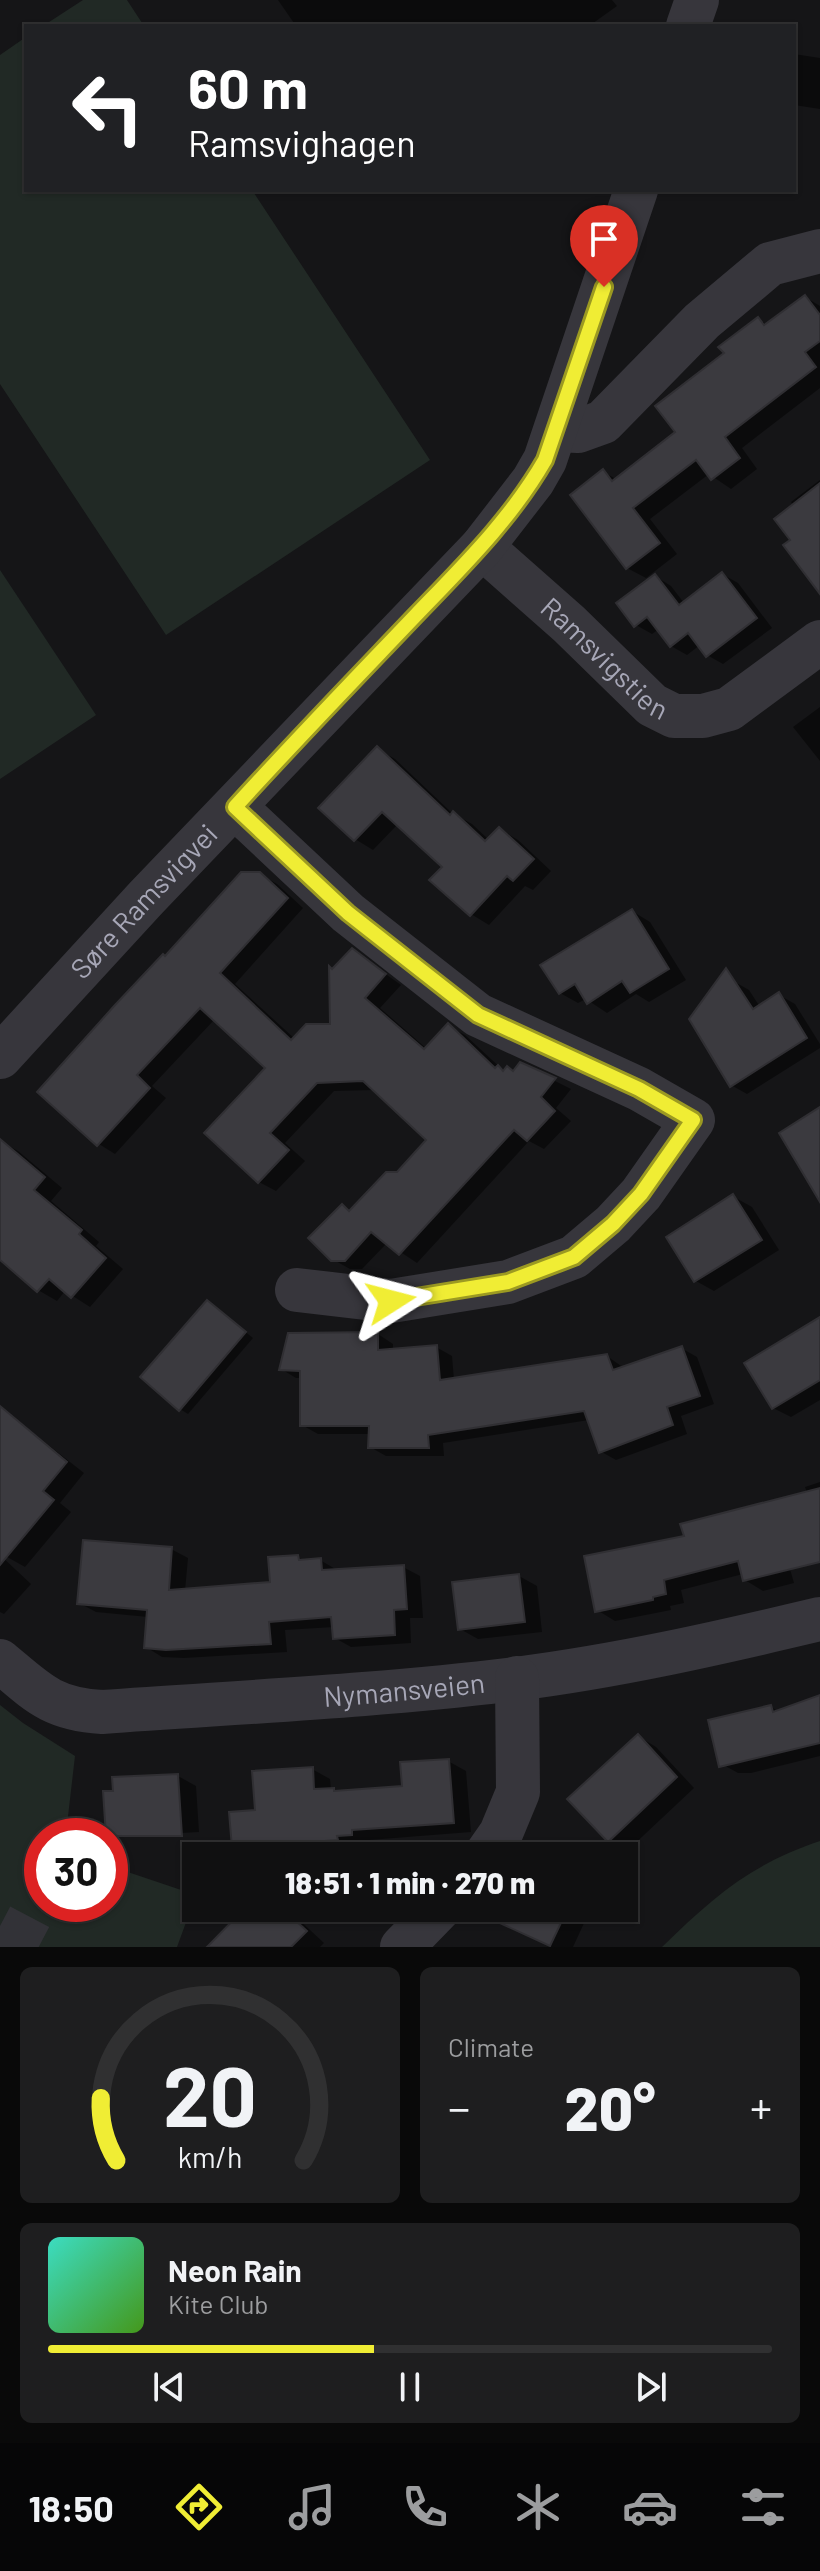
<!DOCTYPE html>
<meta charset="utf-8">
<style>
:root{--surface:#101011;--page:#1e1e1f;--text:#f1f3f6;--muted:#9c9d9f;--line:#303031;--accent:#f0ed34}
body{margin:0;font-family:Barlow,sans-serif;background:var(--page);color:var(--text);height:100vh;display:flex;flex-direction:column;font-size:30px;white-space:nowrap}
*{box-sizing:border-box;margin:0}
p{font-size:26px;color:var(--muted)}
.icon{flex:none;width:44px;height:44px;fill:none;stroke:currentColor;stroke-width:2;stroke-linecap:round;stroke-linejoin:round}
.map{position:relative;height:1947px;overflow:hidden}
.drawer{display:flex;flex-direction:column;gap:20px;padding:20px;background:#090909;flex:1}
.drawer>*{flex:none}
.top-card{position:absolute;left:24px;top:24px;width:772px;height:168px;border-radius:0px;box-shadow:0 2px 6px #0004,0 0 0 2px var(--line);background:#202124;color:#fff;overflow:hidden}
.speed{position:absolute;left:24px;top:1818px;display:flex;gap:16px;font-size:40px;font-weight:700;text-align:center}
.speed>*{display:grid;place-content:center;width:104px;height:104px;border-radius:50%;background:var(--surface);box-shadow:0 2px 6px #0004,0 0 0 2px var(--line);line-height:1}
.speed .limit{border:12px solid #d22;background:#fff;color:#111}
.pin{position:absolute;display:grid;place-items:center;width:68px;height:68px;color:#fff;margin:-82px -34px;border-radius:50% 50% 50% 0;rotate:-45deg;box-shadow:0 0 8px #0007}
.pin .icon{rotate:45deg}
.me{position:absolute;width:88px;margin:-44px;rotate:81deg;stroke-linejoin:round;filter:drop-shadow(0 0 6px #0008)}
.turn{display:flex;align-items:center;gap:28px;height:168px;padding:0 32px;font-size:36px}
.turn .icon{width:104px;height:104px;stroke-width:2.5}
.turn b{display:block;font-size:56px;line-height:68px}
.big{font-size:60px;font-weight:800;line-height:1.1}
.drawer .card{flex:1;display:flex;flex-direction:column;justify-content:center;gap:12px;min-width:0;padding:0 28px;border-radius:12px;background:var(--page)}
.drawer .dial{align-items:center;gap:0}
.dial svg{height:208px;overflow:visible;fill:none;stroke:var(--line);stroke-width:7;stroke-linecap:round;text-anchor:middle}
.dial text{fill:var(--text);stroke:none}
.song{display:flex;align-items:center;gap:24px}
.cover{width:96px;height:96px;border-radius:12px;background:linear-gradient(135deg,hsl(170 70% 55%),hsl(100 70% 35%))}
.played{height:8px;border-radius:4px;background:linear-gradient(90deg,var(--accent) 45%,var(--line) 45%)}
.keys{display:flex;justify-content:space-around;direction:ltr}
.heat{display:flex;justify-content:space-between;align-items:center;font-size:44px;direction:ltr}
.drawer .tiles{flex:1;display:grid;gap:20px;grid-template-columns:1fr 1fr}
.card:last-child{grid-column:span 2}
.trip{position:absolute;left:182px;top:1842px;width:456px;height:80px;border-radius:0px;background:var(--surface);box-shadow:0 2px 6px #0004,0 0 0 2px var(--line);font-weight:800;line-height:80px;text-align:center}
.tab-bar{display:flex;height:128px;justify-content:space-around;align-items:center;background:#060607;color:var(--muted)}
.tab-bar .icon{width:56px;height:56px}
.tab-bar .selected{color:var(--accent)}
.tab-bar b{font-size:36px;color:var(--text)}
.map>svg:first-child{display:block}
</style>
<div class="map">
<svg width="820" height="1947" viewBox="0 0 820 1947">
<rect width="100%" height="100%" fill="#151517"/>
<g fill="#212925">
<polygon points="83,0 127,0 144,26 43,26"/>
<polygon points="26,37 26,190 252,190 430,460 166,635 0,384 0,55"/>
<polygon points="0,570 96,715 0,779"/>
<polygon points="0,1705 23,1723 75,1756 67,1825 63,1836 42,1836 42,1904 110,1904 110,1866 196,1895 177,1947 0,1947"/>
<path d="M820,1841V1947H662C713,1897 751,1864 820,1841Z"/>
</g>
<g fill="#0007">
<polygon points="278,0 612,0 617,6 589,26 296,26"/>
<polygon points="794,54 820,58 820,109 794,105"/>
<polygon points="805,297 820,306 820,388 742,448 757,469 731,489 709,474 650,519 677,554 646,578 627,568 603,472 616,479 677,432 727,354 758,319 768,325"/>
<polygon points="820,480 820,587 792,540 794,506 791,502"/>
<polygon points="722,574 738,583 772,628 723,664 707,655 700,645 687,655 671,646 659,629 652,634 636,625 655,576 671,586 684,603"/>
<polygon points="820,707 820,761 793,727"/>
<polygon points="377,749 395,759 452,813 472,824 489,840 500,829 518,840 551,871 533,890 525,886 489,925 471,914 444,867 398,824 373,850 355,839"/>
<polygon points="259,874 277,884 303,908 235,984 295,1039 332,1026 333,971 352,950 401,985 380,1008 427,1049 448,1026 465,1035 505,1072 514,1072 521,1064 571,1089 556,1108 571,1121 544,1149 529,1141 417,1263 387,1243 362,1269 350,1269 332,1259 342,1206 352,1212 398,1174 429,1140 375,1090 334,1091 285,1143 305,1161 276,1191 259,1182 207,1133 268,1068 215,1019 152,1086 166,1098 115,1154 99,1144 40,1092 166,958"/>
<polygon points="632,911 650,922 686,980 649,1002 636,994 607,1013 586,999 578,1003 560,993"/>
<polygon points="733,981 749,990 760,1007 779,995 795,1004 820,1044 820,1048 747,1094 731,1085"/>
<polygon points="0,1141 18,1151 62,1188 51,1201 99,1242 96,1246 123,1269 90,1307 65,1291 57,1301 38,1290 0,1251"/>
<polygon points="734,1197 752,1207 779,1250 714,1291 696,1281"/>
<polygon points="208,1302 253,1338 188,1414 180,1409"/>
<polygon points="820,1319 820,1400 791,1417 773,1408"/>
<polygon points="378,1334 393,1344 393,1351 436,1347 452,1356 454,1380 607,1356 624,1368 681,1348 697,1357 714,1404 681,1416 687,1434 616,1460 600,1451 589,1420 443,1443 444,1456 386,1456 370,1447 371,1434 318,1434 302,1425 302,1378 296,1378 281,1369"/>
<polygon points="0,1407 84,1473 60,1503 71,1512 25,1567 0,1553"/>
<polygon points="820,1482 820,1560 790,1569 794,1583 763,1591 745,1580 743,1574 681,1590 684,1603 670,1606 671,1610 615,1621 597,1610 687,1537 807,1493 805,1487"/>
<polygon points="171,1549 188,1558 185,1591 272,1584 298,1557 305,1562 320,1560 337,1570 403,1567 420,1576 423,1618 410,1618 411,1643 351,1647 335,1638 334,1627 285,1630 287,1652 184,1658 162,1657 146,1647 148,1617 96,1612 79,1603"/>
<polygon points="0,1555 31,1584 4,1614 0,1612"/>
<polygon points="519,1576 537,1586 542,1632 478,1639 460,1629"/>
<polygon points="820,1697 820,1756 751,1773 738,1773 720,1763 771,1707 779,1712"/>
<polygon points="638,1736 656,1747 694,1788 627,1851 609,1840"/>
<polygon points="448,1761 466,1771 471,1832 369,1840 369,1844 354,1845 354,1849 259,1856 250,1856 234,1846 257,1812 312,1769 330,1779 331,1790 339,1793 404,1788"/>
<polygon points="178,1776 196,1786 199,1832 126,1836 107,1826"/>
<polygon points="277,1908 296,1917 324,1943 320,1947 237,1947 222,1934 246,1909 266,1920"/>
<polygon points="502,1908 591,1908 573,1947 552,1947 514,1930 496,1920"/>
</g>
<g fill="#3b3a3f" stroke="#302f33" stroke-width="2">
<polygon points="805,295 820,315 820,341 805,352 816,367 725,437 740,458 711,480 696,460 633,508 660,543 626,569 570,495 603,469 612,481 675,432 655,406 724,353 718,347 758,317 764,325"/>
<polygon points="820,483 820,594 783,545 790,540 774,519"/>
<polygon points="722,572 757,618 706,657 688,633 670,647 647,617 634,627 616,603 655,574 679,605"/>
<polygon points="377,746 450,815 453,811 485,841 499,827 534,859 513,881 507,876 470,916 429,880 442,867 382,812 354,841 318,808"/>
<polygon points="241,872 260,872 288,898 220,973 291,1040 306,1024 330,1024 329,966 332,969 352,948 386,974 365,998 424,1049 448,1023 495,1068 498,1065 503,1071 507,1066 513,1071 520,1062 556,1078 541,1097 555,1111 527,1141 514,1130 399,1255 371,1232 345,1261 331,1261 308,1238 342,1204 349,1211 386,1172 397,1172 426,1140 363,1081 317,1083 270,1133 289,1150 258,1183 204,1133 265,1068 200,1008 137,1075 150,1088 97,1146 37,1092 115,1005 163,954 165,956"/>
<polygon points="632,909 669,969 630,993 622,981 587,1004 575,984 559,994 540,965"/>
<polygon points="726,968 753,1009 779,992 807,1038 730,1087 689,1019"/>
<polygon points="820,1107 820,1202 779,1133"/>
<polygon points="0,1139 45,1177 34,1190 82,1230 79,1234 106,1258 71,1298 49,1279 37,1292 0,1260"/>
<polygon points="733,1194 762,1240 694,1282 666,1237"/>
<polygon points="207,1300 246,1332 179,1411 140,1377"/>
<polygon points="820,1317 820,1380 772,1409 744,1363"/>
<polygon points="378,1332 378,1350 437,1345 440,1380 607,1354 613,1370 682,1346 700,1396 667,1407 673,1425 599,1453 584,1411 428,1435 429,1448 368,1448 369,1426 300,1426 300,1371 279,1370 288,1333"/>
<polygon points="0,1406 67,1462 43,1491 54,1500 0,1565"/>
<polygon points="820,1488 820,1562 743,1581 738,1561 664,1580 666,1594 653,1597 653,1600 595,1612 584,1556 684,1536 680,1524"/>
<polygon points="83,1540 172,1547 169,1590 270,1582 268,1557 298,1555 299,1560 321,1558 322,1570 404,1565 407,1609 394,1610 395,1635 333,1639 331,1617 269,1622 271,1644 166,1650 144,1648 147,1610 77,1604"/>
<polygon points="519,1574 525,1622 458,1630 452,1582"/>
<polygon points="820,1695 820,1743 719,1767 708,1720 771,1705 773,1712"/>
<polygon points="638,1734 677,1777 608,1842 567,1799"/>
<polygon points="449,1759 454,1823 352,1830 352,1835 337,1836 338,1840 232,1848 229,1812 255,1810 252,1771 313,1767 314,1789 334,1788 334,1791 402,1786 400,1762"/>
<polygon points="178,1774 182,1836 106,1836 103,1791 113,1791 112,1777"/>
<polygon points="245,1908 262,1921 274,1908 282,1908 307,1931 291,1947 207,1947"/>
<polygon points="467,1908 568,1908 550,1946"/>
</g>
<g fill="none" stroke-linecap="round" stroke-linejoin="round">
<polyline stroke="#323237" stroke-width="44" stroke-dasharray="44 22" stroke-linecap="butt" points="0,1926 40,1947"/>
<g stroke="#37363c" stroke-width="44">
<polyline points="688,26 697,0"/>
<polyline points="556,430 578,431 603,422 702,321 770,264 820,251"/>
<path id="s1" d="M482,547L569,624L652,705L674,716H703L729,709L820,642"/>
<polyline points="235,807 348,913 478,1015 639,1089 693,1120 641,1194 613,1224 574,1257 508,1282 391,1301 297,1290"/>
<path id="s2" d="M0,1057L146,898L482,547L533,481L545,460L636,190"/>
<path id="s3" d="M0,1661C37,1692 51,1709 102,1712C240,1702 378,1696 515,1679C618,1666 719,1643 820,1619"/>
<polyline points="485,1856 501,1833 518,1792 517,1678"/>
<polyline points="402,1947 440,1908"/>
</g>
</g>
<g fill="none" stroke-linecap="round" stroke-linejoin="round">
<defs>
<path id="route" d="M391,1301L508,1282L574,1257L613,1224L641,1194L693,1120L639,1089L478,1015L348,913L235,807C294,742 355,679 416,615C463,566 511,519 545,460L604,287"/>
</defs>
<use href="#route" stroke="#9c9a22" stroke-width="20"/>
<use href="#route" stroke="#f0ed34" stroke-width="14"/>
</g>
<g text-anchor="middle" stroke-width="8" stroke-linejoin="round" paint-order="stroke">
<g font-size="28" fill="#a7a7b7" stroke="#101012">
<text dy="10" stroke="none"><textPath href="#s1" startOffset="166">Ramsvigstien</textPath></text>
<text dy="10" stroke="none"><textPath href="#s2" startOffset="212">Søre Ramsvigvei</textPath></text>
<text dy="10" stroke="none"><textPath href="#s3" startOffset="420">Nymansveien</textPath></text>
</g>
</g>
</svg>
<div class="speed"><div class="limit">30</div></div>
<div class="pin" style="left:604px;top:287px;background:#d93025"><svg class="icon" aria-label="arrive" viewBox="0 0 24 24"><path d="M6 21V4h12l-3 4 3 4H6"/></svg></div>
<svg class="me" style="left:391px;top:1301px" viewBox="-20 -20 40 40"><path d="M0-17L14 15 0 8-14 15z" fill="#f0ed34" stroke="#fff" stroke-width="4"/></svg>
<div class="trip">18:51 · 1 min · 270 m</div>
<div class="top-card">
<div class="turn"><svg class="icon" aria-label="left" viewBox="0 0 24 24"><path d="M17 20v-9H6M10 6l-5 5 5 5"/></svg><div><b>60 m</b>Ramsvighagen</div></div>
</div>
</div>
<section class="drawer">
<div class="tiles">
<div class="card dial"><svg viewBox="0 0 100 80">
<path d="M14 69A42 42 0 1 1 86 69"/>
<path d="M14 69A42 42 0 0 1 8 45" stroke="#f0ed34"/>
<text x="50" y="56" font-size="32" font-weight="700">20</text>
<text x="50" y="72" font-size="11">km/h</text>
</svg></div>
<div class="card"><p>Climate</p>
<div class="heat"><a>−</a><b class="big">20°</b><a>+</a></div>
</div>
<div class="card">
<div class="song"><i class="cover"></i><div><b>Neon Rain</b><p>Kite Club</p></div></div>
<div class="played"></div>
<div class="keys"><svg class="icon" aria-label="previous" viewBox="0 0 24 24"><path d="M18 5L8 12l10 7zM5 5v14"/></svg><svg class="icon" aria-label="pause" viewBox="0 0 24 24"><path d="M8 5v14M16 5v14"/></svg><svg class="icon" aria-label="next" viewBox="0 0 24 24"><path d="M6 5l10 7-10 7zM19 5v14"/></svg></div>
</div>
</div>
</section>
<nav class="tab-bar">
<b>18:50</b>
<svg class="icon selected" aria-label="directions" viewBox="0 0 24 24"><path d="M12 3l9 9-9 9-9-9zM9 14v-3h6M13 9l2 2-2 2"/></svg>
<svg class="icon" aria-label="music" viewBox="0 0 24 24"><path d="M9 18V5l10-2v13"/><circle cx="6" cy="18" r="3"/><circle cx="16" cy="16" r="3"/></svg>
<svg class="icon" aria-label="phone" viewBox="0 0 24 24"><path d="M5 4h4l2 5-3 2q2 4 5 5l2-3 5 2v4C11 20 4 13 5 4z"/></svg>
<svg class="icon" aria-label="climate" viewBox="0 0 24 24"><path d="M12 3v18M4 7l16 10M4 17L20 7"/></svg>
<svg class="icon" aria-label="car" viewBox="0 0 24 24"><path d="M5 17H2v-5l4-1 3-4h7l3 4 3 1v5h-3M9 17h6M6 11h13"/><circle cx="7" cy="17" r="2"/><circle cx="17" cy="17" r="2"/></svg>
<svg class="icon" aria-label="filters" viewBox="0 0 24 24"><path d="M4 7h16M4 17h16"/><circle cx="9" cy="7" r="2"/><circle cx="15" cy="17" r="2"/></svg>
</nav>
